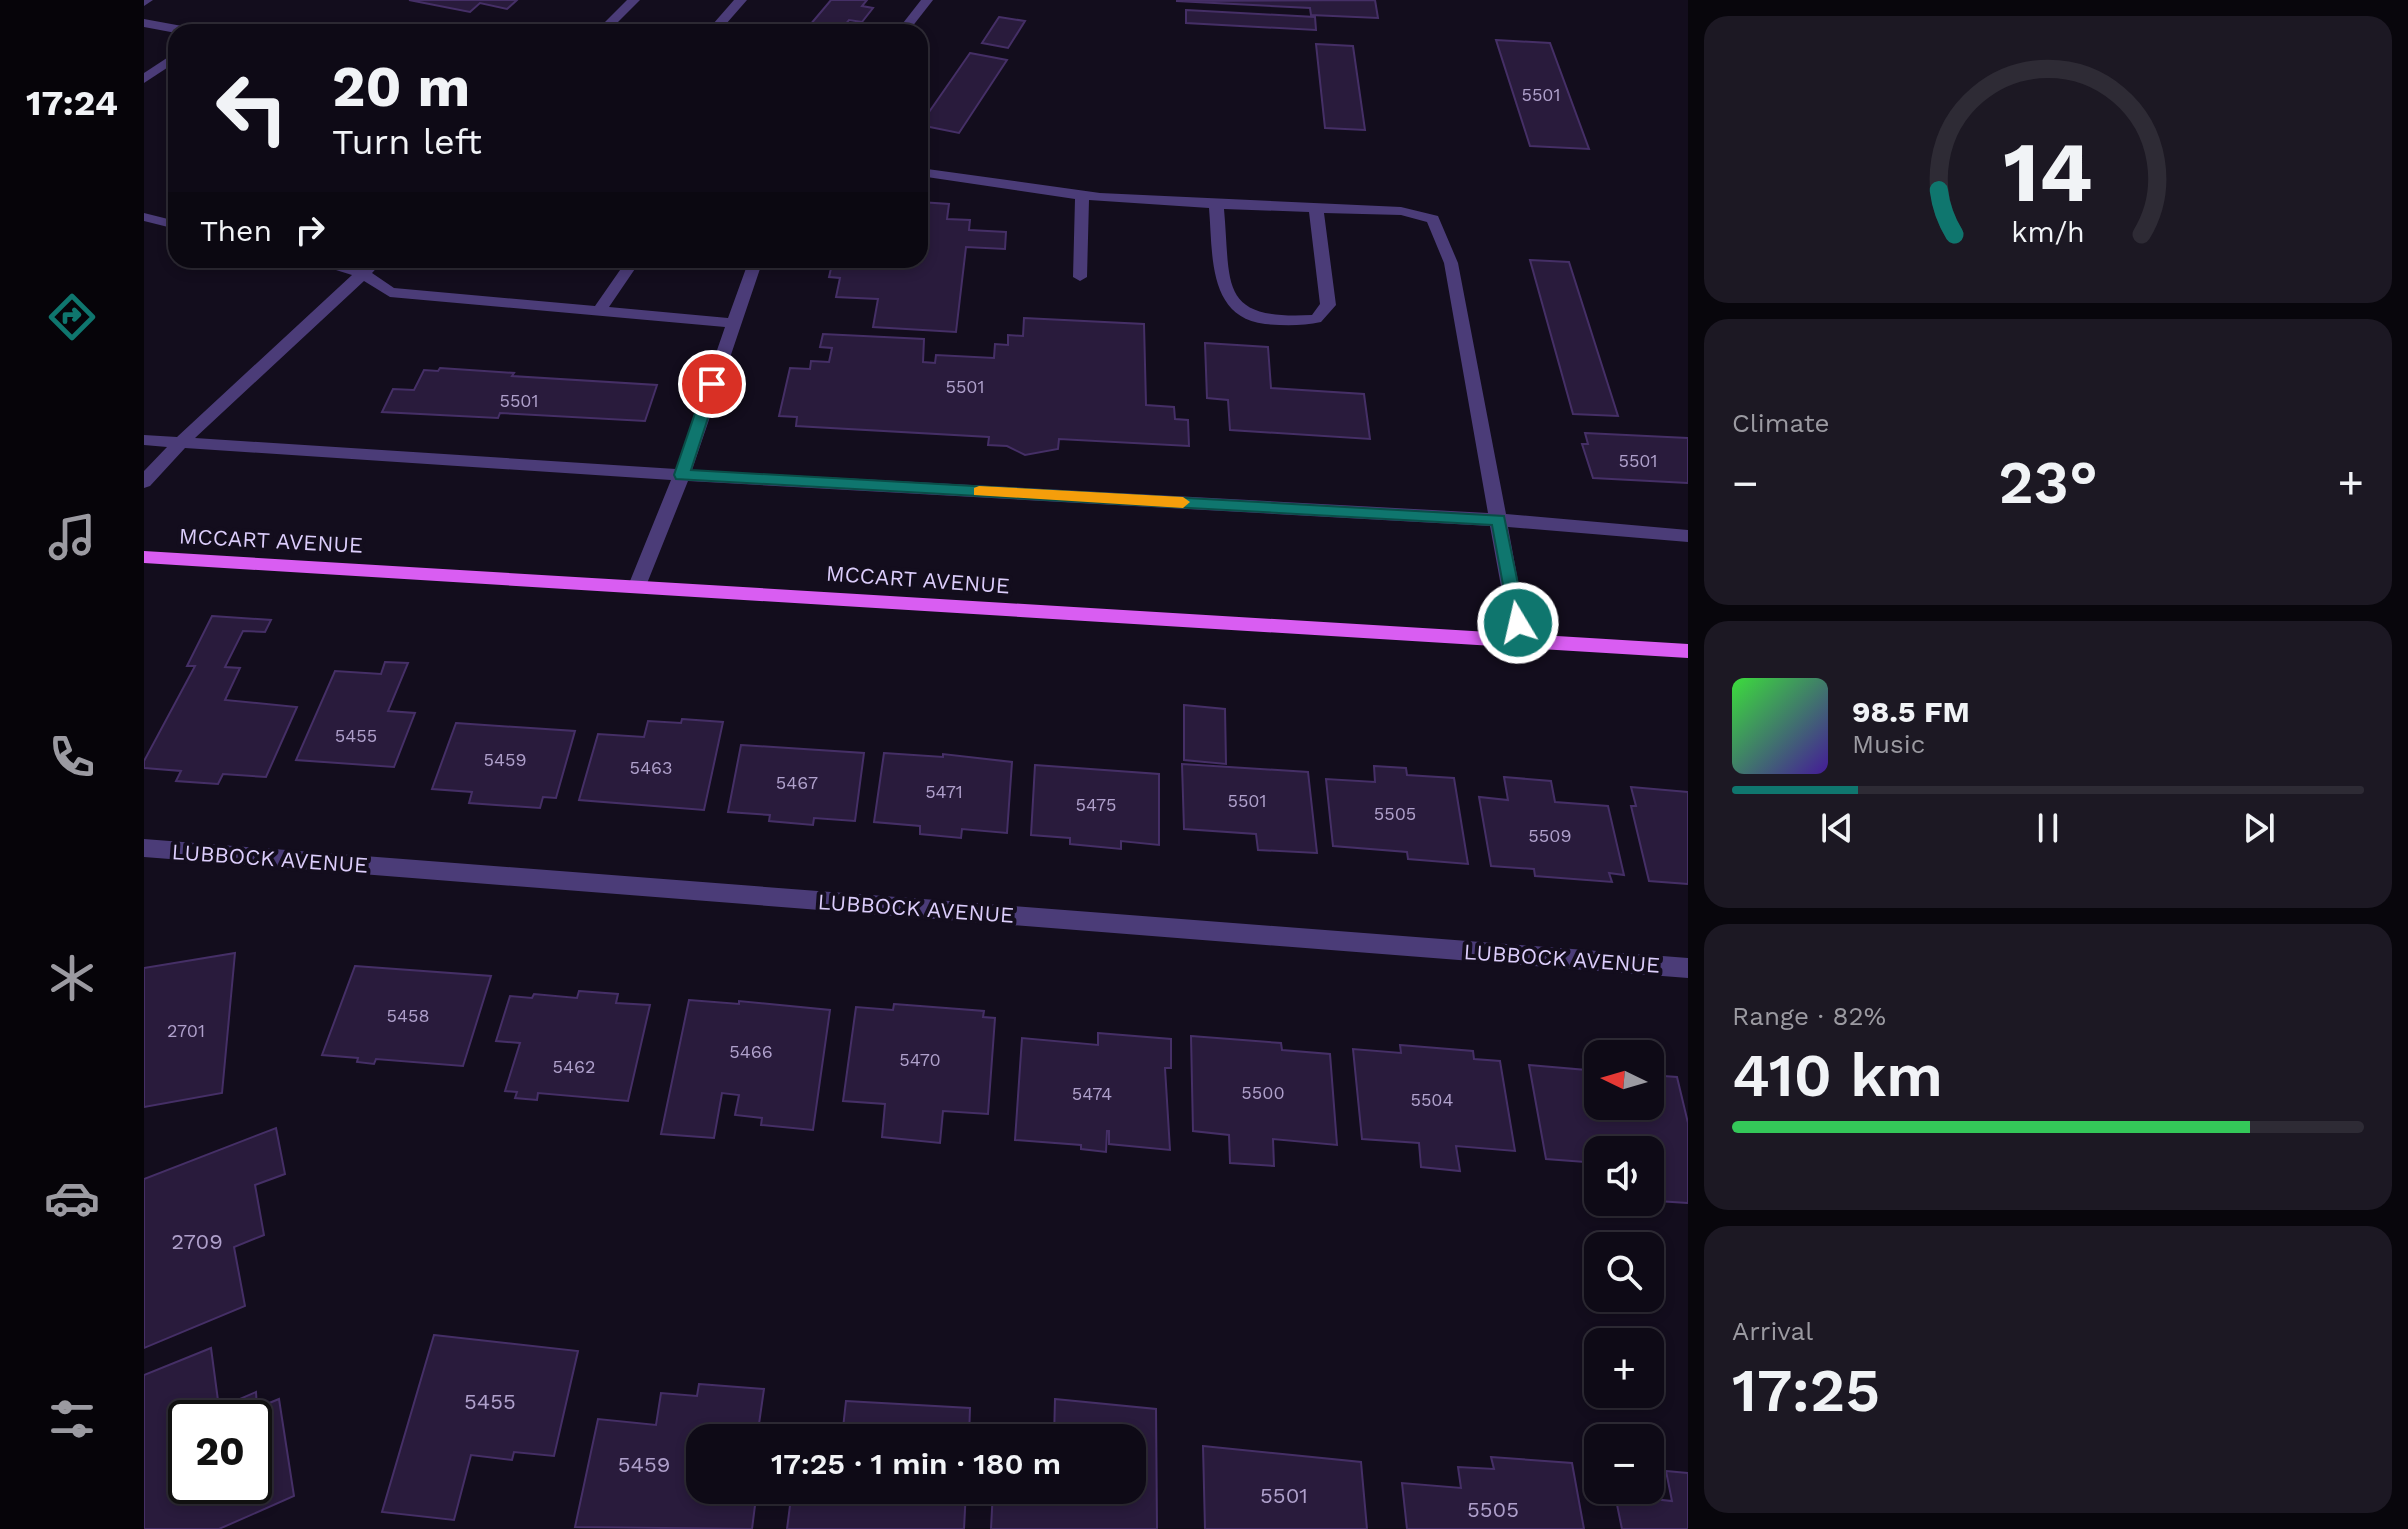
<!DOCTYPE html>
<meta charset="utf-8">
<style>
:root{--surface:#0e0a16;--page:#1c1823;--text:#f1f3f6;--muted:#9b9aa1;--line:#2e2b35;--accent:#0f766e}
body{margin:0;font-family:"Work Sans",sans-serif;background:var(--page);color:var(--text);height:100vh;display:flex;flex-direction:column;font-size:30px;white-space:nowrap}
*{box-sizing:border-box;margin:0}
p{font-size:26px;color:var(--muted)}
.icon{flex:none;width:44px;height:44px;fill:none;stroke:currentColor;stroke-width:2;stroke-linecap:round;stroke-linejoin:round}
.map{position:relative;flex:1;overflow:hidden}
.panel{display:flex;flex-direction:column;gap:16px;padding:16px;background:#08060c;width:720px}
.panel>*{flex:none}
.guide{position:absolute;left:24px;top:24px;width:760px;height:244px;border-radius:24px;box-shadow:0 4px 12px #0003,0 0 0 2px var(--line);background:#0e0a16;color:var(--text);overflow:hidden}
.needle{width:52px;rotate:275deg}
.controls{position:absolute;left:1440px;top:1040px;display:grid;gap:16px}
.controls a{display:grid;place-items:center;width:80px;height:80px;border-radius:16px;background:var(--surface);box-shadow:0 4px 12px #0003,0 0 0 2px var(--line);font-size:40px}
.speed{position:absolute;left:24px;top:1400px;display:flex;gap:16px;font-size:40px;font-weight:700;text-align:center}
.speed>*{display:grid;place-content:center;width:104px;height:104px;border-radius:50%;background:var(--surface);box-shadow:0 4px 12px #0003,0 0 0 2px var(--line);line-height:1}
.speed .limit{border:4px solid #111;border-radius:12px;background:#fff;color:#111}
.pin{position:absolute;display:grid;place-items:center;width:68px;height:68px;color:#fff;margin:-34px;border:4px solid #fff;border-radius:50%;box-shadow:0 2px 8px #0007}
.me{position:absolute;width:88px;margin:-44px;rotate:351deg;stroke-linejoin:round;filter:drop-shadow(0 0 6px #0008)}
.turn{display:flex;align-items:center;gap:28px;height:168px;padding:0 32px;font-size:36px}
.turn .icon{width:104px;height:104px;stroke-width:2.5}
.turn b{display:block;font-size:56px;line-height:68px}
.then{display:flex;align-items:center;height:76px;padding:0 32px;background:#0003;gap:16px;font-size:30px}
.big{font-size:60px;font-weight:600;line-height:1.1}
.panel .card{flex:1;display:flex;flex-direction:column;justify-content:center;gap:12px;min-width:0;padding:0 28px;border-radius:24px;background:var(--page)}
.panel .dial{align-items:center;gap:0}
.dial svg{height:208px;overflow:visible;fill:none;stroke:var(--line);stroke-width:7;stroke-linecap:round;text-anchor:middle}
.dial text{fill:var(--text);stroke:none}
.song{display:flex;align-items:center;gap:24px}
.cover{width:96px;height:96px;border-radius:12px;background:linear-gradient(135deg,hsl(120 70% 55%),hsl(260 70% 35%))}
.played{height:8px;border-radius:4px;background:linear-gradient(90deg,var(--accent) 20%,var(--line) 20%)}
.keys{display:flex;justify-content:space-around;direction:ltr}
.heat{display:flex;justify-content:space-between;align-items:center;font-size:44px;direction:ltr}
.charge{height:12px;border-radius:6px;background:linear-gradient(90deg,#34c759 82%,var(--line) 0)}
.trip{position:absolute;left:542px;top:1424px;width:460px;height:80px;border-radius:24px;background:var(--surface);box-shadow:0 4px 12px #0003,0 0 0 2px var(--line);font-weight:600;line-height:80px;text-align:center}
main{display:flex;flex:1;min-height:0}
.tab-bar{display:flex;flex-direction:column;width:144px;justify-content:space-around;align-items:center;background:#060409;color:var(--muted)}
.tab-bar .icon{width:56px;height:56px}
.tab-bar .on{color:var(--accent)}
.tab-bar b{font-size:36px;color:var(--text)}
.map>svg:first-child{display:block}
</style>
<main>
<nav class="tab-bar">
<b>17:24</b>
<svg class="icon on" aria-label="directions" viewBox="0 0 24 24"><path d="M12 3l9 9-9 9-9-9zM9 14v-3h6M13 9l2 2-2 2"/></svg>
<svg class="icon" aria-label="music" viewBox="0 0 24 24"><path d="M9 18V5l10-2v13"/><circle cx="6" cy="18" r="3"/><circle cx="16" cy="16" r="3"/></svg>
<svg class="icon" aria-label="phone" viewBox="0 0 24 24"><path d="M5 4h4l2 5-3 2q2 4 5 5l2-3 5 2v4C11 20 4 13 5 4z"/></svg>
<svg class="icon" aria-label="climate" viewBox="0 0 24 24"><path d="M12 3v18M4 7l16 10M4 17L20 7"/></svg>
<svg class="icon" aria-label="car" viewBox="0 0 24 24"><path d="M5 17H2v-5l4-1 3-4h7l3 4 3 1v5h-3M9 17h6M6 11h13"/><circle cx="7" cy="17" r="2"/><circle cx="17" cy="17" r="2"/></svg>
<svg class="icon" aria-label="filters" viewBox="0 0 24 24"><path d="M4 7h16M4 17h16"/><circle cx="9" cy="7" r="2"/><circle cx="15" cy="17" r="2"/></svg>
</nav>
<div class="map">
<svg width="1544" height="1529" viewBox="0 0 1544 1529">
<rect width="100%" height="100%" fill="#130d1d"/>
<g fill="#291b3c" stroke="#452f66" stroke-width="2" fill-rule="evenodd">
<polygon points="265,0 373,0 363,9 336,3 326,12"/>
<polygon points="687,0 723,0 718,6 729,8 718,22 705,20 695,32 660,32"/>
<polygon points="1231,0 1234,18 1167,15 1166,8 1032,1"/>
<polygon points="1042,10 1171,17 1172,30 1042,23"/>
<polygon points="855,17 881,21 864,48 838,43"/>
<polygon points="1352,40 1406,43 1445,149 1386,146"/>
<polygon points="1172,44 1209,46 1221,130 1181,128"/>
<polygon points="826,53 863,60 815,133 776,125"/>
<polygon points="776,202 805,204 803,219 826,220 825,230 862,232 861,249 822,247 812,332 729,327 734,299 692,297 696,278 685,277 689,260 776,260"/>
<polygon points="1386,260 1425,262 1474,416 1429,414"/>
<polygon points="880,318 1000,324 1002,405 1030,407 1031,419 1044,420 1045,446 915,439 914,449 881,455 863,446 844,445 845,437 652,426 653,417 635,416 646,368 666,369 667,361 685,362 688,348 676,347 679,334 780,339 779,362 791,363 792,355 850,358 851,344 864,345 864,335 879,336"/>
<polygon points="1061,343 1124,347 1127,388 1220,394 1226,439 1086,430 1084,400 1063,398"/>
<polygon points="296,368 370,373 368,376 513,385 501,421 356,413 354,418 238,412 249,389 270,390 280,370 294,371"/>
<polygon points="1441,433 1544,438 1544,483 1449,478 1438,444 1444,444"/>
<polygon points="68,616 127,620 121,632 99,631 81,667 96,668 81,700 153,707 122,777 79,774 74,784 32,781 37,771 0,768 0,761 51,666 43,666"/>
<polygon points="241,662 264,663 244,711 271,713 250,767 152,760 191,671 237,674"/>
<polygon points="1040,705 1081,709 1082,764 1040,760"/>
<polygon points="538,719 579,722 560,810 435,800 454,734 500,737 504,721 537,723"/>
<polygon points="312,723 431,731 412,798 399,797 396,808 325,803 328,792 288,789"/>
<polygon points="597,745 720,753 711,821 670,818 669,825 625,821 626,815 584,812"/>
<polygon points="740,753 799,757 799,754 868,762 863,833 818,829 817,838 776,834 776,826 730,822"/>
<polygon points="1038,764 1164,772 1173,853 1114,850 1112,834 1040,829"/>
<polygon points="891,765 1015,774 1015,845 977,841 977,849 926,844 926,838 887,835"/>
<polygon points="1230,766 1262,768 1263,775 1310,778 1324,864 1264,859 1263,852 1189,846 1182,779 1231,782"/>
<polygon points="1360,777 1407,781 1411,802 1464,806 1480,875 1465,873 1468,882 1391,876 1390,869 1347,866 1335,797 1364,800"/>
<polygon points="1487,787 1544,792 1544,884 1505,881 1487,806 1492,806"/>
<polygon points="91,953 78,1093 0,1107 0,968"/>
<polygon points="211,966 347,976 319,1066 232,1059 230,1064 213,1062 214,1058 178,1055"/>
<polygon points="435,991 474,994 472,1003 506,1005 484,1101 394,1093 393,1100 371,1098 373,1092 361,1091 376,1043 352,1041 366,996 388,998 390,994 433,998"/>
<polygon points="545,1000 595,1004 595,1001 686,1010 669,1130 617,1125 618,1118 591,1115 595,1095 578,1093 570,1138 517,1134"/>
<polygon points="750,1004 840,1011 839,1017 851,1018 844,1114 799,1111 796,1143 738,1137 741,1104 699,1101 712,1007 749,1010"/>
<polygon points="954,1033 1027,1039 1027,1068 1021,1068 1026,1150 965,1144 965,1131 963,1131 962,1152 937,1149 937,1145 871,1140 878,1038 954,1045"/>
<polygon points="1047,1036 1137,1043 1138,1050 1186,1054 1193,1145 1129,1139 1130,1166 1086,1163 1085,1135 1049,1131"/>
<polygon points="1256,1045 1329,1051 1330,1059 1356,1061 1371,1151 1312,1146 1316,1171 1277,1167 1275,1143 1218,1139 1209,1049 1257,1053"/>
<polygon points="1385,1065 1454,1071 1454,1106 1506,1106 1506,1075 1533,1077 1544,1123 1544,1203 1513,1201 1506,1172 1506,1150 1454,1150 1454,1163 1402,1159"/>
<polygon points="132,1128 141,1174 111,1185 120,1235 90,1247 101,1306 0,1348 0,1179"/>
<polygon points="290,1335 434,1351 410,1456 370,1452 368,1460 327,1455 310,1520 238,1512"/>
<path d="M67,1348L75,1408L112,1392L113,1408L135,1399L150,1496L75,1529H0V1375ZM42,1418H110V1486H42Z"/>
<polygon points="555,1384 620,1389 613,1438 556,1438 556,1490 613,1490 608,1529 431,1527 454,1419 512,1425 517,1393 553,1396"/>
<polygon points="911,1399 1012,1409 1013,1529 847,1529 849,1490 988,1490 988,1438 910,1438"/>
<polygon points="702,1401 826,1408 825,1438 654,1438 655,1434 698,1437"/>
<polygon points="1059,1446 1217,1462 1223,1529 1061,1529"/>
<polygon points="1347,1457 1428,1463 1440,1529 1263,1529 1258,1483 1317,1488 1314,1467 1350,1469"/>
<polygon points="1522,1471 1544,1473 1544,1529 1478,1529 1471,1495 1528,1501"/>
<polygon points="648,1490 822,1490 820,1529 643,1529"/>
</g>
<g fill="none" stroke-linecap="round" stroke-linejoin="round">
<g fill="#4b3c78" fill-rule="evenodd">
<polygon points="0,0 9,0 0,6"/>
<polygon points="483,0 496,0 464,32 451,32"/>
<polygon points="590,0 603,0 575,32 562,32"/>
<polygon points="777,0 789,0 764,32 752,32"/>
<polygon points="0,19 49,28 55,32 32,33 0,27"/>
<polygon points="32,52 32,62 0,83 0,73"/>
<path d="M776,168L956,193L1257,207L1294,216L1314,263L1362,514L1544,530V542L1364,527L1385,641L1376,648L1367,641L1346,526L544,481L502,586L493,593L484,586L527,480L41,448L6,486L0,488V471L23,447L0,445V435L33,437L208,275L160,260H184L215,268L224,260H240L228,273L250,288L451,306L483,260H497L465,307L584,318L605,260H619L548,470L1344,513L1300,263L1283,222L1257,215L1180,213L1192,305L1177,322C1159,326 1140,326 1121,324C1063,317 1069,253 1065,208L945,200L943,277L936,281L929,277L931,199L776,176ZM1080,209L1165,212L1176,304L1168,315C1074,320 1087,286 1080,209ZM220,281L246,297L581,327L532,469L51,438Z"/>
<polygon points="0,213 32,221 32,229 0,221"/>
<polygon points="0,839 1544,958 1544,978 0,857"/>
</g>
<polygon fill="#d95df2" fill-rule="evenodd" points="0,551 1544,644 1544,658 0,563"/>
</g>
<polygon fill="#0f766e" stroke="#0a4d48" stroke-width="2" points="568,380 575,384 547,470 1360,516 1382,623 1374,629 1366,623 1348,525 532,479 530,475 561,384"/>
<polygon fill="#f59e0b" points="835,486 1039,497 1046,502 1039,508 830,495 830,488"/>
<g text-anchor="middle" stroke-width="8" stroke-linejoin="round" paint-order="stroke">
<g font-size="18" fill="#afa0cb">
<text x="1397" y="101">5501</text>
<text x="821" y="393">5501</text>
<text x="375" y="407">5501</text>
<text x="1494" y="467">5501</text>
<text x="212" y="742">5455</text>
<text x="361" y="766">5459</text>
<text x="507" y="774">5463</text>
<text x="653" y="789">5467</text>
<text x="800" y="798">5471</text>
<text x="1103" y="807">5501</text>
<text x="952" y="811">5475</text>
<text x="1251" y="820">5505</text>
<text x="1406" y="842">5509</text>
<text x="264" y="1022">5458</text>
<text x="42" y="1037">2701</text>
<text x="607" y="1058">5466</text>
<text x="776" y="1066">5470</text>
<text x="430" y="1073">5462</text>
<text x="1119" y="1099">5500</text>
<text x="948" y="1100">5474</text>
<text x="1288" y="1106">5504</text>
</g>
<g font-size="22" fill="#dccdfb" stroke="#130d1d">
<text transform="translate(127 540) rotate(3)" y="8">MCCART AVENUE</text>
<text transform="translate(774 579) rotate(4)" y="8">MCCART AVENUE</text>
<text transform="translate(126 858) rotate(4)" y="8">LUBBOCK AVENUE</text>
<text transform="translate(772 908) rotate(4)" y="8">LUBBOCK AVENUE</text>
<text transform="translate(1418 958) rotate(4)" y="8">LUBBOCK AVENUE</text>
</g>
<g font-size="22" fill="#afa0cb">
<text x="53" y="1249">2709</text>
<text x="346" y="1409">5455</text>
<text x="500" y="1472">5459</text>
<text x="1140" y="1503">5501</text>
<text x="1349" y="1517">5505</text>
</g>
</g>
</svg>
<div class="controls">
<a><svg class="needle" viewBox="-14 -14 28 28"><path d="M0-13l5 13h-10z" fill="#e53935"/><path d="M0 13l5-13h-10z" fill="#9b9aa1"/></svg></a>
<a><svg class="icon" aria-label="sound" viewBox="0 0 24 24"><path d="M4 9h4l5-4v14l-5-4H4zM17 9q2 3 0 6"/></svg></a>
<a><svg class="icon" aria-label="search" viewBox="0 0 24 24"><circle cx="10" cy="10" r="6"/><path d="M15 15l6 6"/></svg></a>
<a>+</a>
<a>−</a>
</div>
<div class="speed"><div class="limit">20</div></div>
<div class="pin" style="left:568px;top:384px;background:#d93025"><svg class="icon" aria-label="arrive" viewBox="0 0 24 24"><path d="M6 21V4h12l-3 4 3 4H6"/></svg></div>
<svg class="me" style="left:1374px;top:623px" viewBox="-20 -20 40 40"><circle r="17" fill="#0f766e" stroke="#fff" stroke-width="3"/><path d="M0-11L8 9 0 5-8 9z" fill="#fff"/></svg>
<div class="trip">17:25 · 1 min · 180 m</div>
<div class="guide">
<div class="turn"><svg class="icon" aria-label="left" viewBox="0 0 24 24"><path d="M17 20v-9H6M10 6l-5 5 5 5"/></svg><div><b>20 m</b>Turn left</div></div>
<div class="then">Then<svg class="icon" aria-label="right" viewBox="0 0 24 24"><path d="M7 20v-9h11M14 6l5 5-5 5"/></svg></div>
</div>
</div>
<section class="panel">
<div class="card dial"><svg viewBox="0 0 100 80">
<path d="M14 69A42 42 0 1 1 86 69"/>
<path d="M14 69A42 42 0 0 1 8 52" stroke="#0f766e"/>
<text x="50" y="56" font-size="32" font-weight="700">14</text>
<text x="50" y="72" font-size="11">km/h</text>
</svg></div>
<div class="card"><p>Climate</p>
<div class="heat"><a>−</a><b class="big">23°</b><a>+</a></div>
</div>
<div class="card">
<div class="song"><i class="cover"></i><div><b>98.5 FM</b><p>Music</p></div></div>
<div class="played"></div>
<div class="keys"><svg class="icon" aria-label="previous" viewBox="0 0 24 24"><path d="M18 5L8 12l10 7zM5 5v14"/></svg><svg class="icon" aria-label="pause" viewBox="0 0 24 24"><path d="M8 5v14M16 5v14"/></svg><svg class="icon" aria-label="next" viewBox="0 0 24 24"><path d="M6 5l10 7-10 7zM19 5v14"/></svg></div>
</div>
<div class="card"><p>Range · 82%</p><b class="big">410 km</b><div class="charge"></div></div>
<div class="card"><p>Arrival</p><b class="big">17:25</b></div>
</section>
</main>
